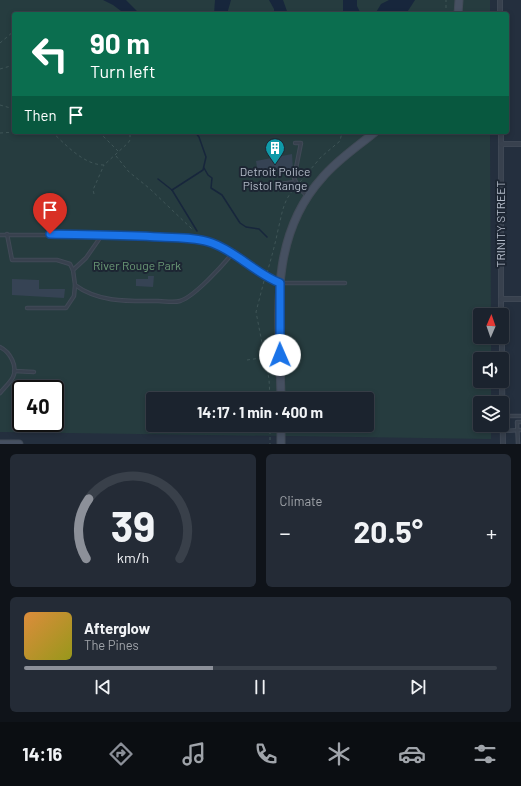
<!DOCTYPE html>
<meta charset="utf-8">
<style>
:root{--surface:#1b232e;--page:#242b36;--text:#f1f3f6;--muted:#a0a4aa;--line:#39404a;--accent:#8c9099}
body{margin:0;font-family:Barlow,sans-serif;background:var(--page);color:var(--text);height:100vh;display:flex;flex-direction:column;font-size:15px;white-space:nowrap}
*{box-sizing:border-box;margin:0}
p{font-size:13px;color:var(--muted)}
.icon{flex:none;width:22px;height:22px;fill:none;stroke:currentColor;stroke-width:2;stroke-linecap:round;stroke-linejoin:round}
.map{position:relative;height:444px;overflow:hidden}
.drawer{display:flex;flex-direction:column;gap:10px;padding:10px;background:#0f1319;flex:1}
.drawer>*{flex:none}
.top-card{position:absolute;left:12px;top:12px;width:497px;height:122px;border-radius:4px;box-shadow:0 2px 6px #0003,0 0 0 1px var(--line);background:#0b6e4f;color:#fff;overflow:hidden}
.needle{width:26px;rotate:2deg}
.tools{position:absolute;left:473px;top:308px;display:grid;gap:8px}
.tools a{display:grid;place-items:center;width:36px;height:36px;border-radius:4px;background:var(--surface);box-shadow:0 2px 6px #0003,0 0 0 1px var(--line);font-size:20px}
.speed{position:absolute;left:12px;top:380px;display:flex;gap:8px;font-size:20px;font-weight:700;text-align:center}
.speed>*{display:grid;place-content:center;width:52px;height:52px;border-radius:50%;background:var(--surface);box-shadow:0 2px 6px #0003,0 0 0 1px var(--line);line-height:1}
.speed .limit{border:2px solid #111;border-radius:6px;background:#fff;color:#111}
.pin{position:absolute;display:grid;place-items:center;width:34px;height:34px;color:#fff;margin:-41px -17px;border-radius:50% 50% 50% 0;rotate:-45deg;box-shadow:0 0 4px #0007}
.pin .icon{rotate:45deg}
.me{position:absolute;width:44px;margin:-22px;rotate:359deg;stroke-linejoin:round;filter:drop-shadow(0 0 3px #0008)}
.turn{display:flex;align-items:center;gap:14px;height:84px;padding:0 12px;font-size:18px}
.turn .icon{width:52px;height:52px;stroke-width:2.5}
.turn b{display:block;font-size:28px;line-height:34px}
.then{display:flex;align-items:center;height:38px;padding:0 12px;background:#0003;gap:8px;font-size:15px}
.big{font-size:30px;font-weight:700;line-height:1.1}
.drawer .card{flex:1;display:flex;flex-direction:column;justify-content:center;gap:6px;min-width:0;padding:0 14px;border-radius:6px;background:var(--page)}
.drawer .dial{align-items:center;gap:0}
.dial svg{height:104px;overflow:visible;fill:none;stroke:var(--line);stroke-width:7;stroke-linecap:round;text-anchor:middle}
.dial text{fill:var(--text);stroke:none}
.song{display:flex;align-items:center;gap:12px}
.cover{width:48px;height:48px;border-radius:6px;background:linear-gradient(135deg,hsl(30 70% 55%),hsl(60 70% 35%))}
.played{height:4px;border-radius:2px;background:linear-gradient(90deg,var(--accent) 40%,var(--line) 40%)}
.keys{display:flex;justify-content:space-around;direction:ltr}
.heat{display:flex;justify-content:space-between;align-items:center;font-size:22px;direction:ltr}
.drawer .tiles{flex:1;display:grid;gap:10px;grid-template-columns:1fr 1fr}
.card:last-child{grid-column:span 2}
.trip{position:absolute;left:146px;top:392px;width:228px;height:40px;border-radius:4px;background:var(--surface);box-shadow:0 2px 6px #0003,0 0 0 1px var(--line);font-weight:700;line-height:40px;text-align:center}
.dock{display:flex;height:64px;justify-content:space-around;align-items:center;background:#0b0e12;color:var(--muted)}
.dock .icon{width:28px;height:28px}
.dock .current{color:var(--accent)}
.dock b{font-size:18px;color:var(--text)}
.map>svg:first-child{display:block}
</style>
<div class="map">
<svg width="521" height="444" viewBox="0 0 521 444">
<rect width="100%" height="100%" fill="#242f3e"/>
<path fill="#263c3f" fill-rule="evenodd" d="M0,0H490V14H14V132H490L491,315H480V337H491V359H480V381H491V403H480V425H491V439L0,432ZM21,389H55V423H21ZM153,399H367V425H153Z"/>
<g fill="#17263c">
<polygon points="103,0 126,0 140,14 125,14 113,5"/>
<polygon points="215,0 231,0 227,14 214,14"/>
<polygon points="269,0 283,0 288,14 274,14 274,9"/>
<polygon points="343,0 357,0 357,6 361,14 343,14"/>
<polygon points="389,0 415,0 406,14 375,14 381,4"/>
</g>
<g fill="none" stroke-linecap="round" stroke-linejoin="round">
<g stroke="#17263c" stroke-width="1.5">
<polyline points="204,168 208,175 212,178 211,188 222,195 240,223 246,227 259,229 267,237"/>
<polyline points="158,179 172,190 197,231"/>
<polyline points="172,190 203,170 206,157 199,137 195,132"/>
</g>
</g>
<g fill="#364354">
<polygon points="292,154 293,170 258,174 256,161"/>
<polygon points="148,276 154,276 153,287 136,286 136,279 148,279"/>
<polygon points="12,279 39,280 39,289 65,289 64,298 12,295"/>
</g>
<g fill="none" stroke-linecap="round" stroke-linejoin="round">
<defs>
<g id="lane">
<polyline points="295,143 301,143 294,178 299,188 307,196"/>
<polyline points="280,184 295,182"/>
<path d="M7,234L12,260H57L70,264L73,270L75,285C99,303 130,301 158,301C164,301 174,303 180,301C194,297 222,266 232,254"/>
<polyline points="50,234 50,229"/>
<polyline points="0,235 112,235 197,239 212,243 232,254 265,277 280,283 345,283"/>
<polyline points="73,270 86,258 102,235"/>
<polyline points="27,308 66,308 74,296 75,285"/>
<path d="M0,347C10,352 18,366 13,377C10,383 4,388 0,393"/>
<polyline points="14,371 34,372"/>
<polyline points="502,416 521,416"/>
<polyline points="503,431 521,430"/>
<polyline points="518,444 517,422 521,422"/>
</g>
<g id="street">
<polyline points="500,0 500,14"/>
<polyline points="501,132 501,315"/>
<polyline points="501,144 521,144"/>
<polyline points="501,299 521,299"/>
<polyline points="502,337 502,359"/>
<polyline points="502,378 503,444"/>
</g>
<g id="secondary">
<polyline points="458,14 459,0"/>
<path d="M281,399C280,322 266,240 322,178C337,160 357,147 375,132"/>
<polyline points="281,425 281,444"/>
<polyline points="0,444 19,444"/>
</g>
</defs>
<use href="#lane" stroke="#414a57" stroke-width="4.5"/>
<use href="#street" stroke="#414a57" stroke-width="6"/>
<use href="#secondary" stroke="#414a57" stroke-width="9"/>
<g stroke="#3f5557" stroke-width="1" stroke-dasharray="3 3" stroke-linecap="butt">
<polyline points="446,14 446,0"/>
<polyline points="0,43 14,31"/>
<polyline points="0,69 14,65"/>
<polyline points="0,105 14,109"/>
<path d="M52,132C66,145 84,165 104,165L128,143L130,140V132"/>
<polyline points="99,132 119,152"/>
<polyline points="0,133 16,132"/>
<polyline points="116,156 129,172 149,188 192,229"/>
<polyline points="300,182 321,157 340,141 342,132"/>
<polyline points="94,194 93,190 104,165"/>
<path d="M267,273C271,259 275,245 278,230C282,214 283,200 295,188"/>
<polyline points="264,281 256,312 269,379 270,399"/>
<polyline points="247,360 274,356"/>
<polyline points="270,425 270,444"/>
</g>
<use href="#lane" stroke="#38414e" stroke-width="2.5"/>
<use href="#street" stroke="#38414e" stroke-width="4.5"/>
<use href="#secondary" stroke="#465061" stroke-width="7"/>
</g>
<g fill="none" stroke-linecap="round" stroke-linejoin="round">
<defs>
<path id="route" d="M50,234C87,235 124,235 160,237C177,238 196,237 212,243C237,252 255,273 280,283V355"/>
</defs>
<use href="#route" stroke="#114b97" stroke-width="10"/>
<use href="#route" stroke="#1a73e8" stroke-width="7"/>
</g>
<defs>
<symbol id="building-pin" viewBox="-11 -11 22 30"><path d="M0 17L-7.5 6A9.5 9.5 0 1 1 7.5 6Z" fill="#0f9aa8" stroke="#1d2633"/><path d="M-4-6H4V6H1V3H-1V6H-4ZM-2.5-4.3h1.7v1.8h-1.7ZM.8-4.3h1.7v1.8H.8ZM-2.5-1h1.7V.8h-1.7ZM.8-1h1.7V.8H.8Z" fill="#fff"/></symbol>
</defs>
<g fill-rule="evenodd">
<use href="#building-pin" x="264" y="137" width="22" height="30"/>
</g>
<g text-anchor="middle" stroke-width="4" stroke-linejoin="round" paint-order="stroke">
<g font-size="12" fill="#b4bcc9" stroke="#1d2633">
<text x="275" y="176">Detroit Police<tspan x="275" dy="14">Pistol Range</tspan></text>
</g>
<g font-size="12" fill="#b4bcc9" stroke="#1d2633">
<text transform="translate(501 224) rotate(-90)" y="4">TRINITY STREET</text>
</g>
<g font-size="12" fill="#6b9a76" stroke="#1d2633">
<text x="137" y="270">River Rouge Park</text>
</g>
</g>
</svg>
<div class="tools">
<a><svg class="needle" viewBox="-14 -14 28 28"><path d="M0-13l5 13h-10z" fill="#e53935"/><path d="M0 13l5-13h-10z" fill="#a0a4aa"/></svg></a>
<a><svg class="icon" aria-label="sound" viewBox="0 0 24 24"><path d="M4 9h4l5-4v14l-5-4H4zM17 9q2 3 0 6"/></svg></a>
<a><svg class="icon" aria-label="layers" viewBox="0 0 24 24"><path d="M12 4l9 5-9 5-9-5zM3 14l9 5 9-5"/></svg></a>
</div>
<div class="speed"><div class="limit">40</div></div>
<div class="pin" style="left:50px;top:234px;background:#d93025"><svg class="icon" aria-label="arrive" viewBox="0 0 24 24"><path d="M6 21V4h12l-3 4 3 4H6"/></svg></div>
<svg class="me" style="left:280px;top:355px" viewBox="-20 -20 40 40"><circle r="19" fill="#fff"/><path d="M0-13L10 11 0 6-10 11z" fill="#1a73e8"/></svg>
<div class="trip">14:17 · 1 min · 400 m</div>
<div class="top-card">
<div class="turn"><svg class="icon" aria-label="left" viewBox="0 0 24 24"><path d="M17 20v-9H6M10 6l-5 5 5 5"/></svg><div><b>90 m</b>Turn left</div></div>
<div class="then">Then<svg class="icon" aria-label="arrive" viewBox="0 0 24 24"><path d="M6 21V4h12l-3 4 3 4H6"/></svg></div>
</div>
</div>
<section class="drawer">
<div class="tiles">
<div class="card dial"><svg viewBox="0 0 100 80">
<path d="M14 69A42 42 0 1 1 86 69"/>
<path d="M14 69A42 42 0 0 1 16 23" stroke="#8c9099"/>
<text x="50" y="56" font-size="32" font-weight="700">39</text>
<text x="50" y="72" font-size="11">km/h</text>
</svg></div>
<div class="card"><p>Climate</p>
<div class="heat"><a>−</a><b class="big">20.5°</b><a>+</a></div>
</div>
<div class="card">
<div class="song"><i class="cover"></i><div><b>Afterglow</b><p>The Pines</p></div></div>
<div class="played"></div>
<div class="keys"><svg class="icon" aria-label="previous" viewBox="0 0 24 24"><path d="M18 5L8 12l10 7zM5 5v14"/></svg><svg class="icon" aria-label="pause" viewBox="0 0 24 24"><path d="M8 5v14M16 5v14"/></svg><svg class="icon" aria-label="next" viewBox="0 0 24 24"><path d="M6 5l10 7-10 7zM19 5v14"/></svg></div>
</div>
</div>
</section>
<nav class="dock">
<b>14:16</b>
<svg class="icon current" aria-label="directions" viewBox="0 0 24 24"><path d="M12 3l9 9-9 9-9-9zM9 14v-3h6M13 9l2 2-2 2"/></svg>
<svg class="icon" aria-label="music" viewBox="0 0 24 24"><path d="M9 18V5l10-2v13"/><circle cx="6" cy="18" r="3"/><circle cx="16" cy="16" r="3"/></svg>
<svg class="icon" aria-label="phone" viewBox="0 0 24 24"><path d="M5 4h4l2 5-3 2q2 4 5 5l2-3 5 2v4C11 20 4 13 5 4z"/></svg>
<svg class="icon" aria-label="climate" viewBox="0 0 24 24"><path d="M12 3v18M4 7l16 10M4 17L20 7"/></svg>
<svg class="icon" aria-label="car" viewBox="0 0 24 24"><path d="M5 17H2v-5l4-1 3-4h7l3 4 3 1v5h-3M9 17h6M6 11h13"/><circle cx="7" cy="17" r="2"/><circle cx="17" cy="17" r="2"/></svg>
<svg class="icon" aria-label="filters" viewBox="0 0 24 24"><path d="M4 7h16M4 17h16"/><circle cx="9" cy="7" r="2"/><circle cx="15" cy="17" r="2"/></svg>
</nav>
